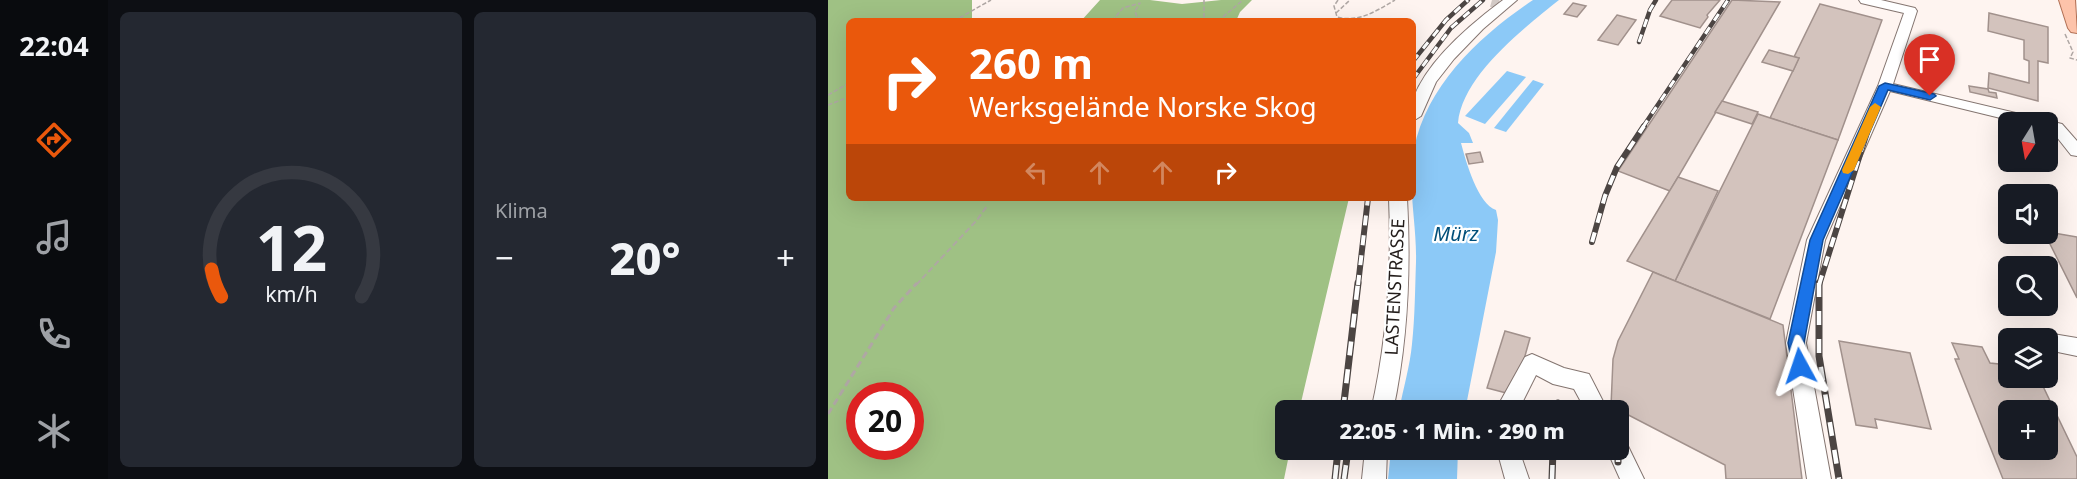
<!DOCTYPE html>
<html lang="de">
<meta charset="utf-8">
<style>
:root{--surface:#171b24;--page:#242831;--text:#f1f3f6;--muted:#9ea1a6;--line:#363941;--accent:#ea580c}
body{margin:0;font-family:"Noto Sans",sans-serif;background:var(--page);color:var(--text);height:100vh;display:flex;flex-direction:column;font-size:22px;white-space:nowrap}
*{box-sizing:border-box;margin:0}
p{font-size:20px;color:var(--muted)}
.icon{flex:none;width:33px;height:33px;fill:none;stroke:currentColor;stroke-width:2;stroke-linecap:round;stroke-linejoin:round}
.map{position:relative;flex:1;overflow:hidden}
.sheet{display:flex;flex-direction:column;gap:12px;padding:12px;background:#0d0f14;width:720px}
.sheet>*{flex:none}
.guide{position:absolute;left:18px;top:18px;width:570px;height:183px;border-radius:9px;box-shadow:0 6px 24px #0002;background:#ea580c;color:#fff;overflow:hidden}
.needle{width:39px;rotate:191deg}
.tools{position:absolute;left:1170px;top:112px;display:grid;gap:12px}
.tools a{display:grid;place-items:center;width:60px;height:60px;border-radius:9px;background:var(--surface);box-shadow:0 6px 24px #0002;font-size:30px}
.speed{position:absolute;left:18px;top:382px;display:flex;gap:12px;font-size:30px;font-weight:700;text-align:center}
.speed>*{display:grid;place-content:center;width:78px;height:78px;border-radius:50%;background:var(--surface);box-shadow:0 6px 24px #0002;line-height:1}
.speed .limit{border:9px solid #d22;background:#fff;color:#111}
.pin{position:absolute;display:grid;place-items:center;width:51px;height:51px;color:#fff;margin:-62px -26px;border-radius:50% 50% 50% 0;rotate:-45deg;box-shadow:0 0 6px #0007}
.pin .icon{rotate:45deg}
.me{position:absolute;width:66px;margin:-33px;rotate:355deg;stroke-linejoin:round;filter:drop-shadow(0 0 4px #0008)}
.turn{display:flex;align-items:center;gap:21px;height:126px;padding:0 24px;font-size:27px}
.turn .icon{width:78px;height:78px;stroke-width:2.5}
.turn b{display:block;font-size:42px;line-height:51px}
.lanes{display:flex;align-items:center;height:57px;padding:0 24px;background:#0003;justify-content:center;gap:30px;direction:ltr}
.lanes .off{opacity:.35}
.big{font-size:45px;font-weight:800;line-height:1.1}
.sheet .tile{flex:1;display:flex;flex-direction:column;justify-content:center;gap:9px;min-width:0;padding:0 21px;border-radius:9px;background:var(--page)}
.sheet .dial{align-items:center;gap:0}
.dial svg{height:156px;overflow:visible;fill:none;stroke:var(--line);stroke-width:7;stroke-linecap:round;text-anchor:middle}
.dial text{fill:var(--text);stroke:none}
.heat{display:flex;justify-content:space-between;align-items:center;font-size:33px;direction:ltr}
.sheet .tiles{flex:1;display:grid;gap:12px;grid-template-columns:repeat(2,1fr)}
.trip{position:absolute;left:447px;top:400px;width:354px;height:60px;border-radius:9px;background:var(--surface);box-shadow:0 6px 24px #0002;font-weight:800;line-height:60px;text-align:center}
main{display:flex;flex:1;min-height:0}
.tabs{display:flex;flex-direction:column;width:108px;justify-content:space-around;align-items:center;background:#090b0e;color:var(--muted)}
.tabs .icon{width:42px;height:42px}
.tabs .selected{color:var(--accent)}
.tabs b{font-size:27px;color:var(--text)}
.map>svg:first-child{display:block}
</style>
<main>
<nav class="tabs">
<b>22:04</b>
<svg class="icon selected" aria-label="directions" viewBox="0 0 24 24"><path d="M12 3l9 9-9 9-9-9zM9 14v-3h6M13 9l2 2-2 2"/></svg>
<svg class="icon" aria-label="music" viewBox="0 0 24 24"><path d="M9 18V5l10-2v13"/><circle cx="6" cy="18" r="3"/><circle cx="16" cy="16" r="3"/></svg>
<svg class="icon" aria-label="phone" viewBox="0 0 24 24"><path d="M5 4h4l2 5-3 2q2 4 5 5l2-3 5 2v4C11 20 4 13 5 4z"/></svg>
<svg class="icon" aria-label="climate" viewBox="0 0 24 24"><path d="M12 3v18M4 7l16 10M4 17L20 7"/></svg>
</nav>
<section class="sheet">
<div class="tiles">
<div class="tile dial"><svg viewBox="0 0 100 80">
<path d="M14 69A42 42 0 1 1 86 69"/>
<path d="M14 69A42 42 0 0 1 9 55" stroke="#ea580c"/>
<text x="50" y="56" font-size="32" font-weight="700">12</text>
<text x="50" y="72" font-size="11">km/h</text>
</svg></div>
<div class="tile"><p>Klima</p>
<div class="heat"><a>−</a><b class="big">20°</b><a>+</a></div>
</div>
</div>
</section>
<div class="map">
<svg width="1249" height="479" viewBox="0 0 1249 479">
<rect width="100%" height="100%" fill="#fef4f0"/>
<g fill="#9fc184" fill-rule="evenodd">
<path d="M0,0H144V21H21V198H521L471,411H458V450H462L456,479H0ZM32,396H82V447H32Z"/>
<polygon points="272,0 322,0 354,4 393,0 424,0 412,12 408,21 253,21"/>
</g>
<g fill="#8cc9f7">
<path d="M705,0H731C696,28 634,76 630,123L641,133L645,143H633C638,162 650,204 668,210L670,220L668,252L637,411H571C575,389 582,366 584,344C587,317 587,289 588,262C589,225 579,186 586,149C599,84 653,35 705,0Z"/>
<polygon points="679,71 698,77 657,124 637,116"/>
<polygon points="705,80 716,84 678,132 666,128"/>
<polygon points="563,450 630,450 629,479 560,479"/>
</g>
<g fill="#d3c3bd" stroke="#a1918c" stroke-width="1.5" fill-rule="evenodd">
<polygon points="844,0 892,0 879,15 880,17 872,28 832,16"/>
<polygon points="904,0 952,2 842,191 790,171"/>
<polygon points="745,3 758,6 749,17 736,14"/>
<polygon points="992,4 1054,20 1010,140 942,118 971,58 966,57"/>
<polygon points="1161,13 1220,27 1220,63 1210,61 1210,101 1160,88 1161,73 1201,83 1201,61 1196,59 1196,40 1160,31"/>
<polygon points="789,15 808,20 790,45 770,40"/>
<polygon points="941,50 971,58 965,71 934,62"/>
<polygon points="1141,86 1160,89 1161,92 1168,93 1169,98 1142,92"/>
<polygon points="894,101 930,112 924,124 887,112"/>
<polygon points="930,114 1010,140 942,319 847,281"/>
<polygon points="652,152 655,162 641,164 638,154"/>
<polygon points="850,177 890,191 847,281 799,261"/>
<polygon points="1220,232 1249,237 1249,298 1217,234"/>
<polygon points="825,272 955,325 974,479 898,479 897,465 783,406 785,359 790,341"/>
<polygon points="677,331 702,338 686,395 659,388"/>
<polygon points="1011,341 1082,353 1103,429 1047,419 1049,428 1028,425"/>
<path d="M1124,343L1154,347L1162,363L1180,365V378H1211L1249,457V479H1175L1127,359H1131ZM1180,411H1220V450H1180Z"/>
</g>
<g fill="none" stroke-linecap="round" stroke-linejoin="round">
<polyline stroke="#d2c9c5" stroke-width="14" stroke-dasharray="14 7" stroke-linecap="butt" points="664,0 671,2"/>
<defs>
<g id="minor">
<path d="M675,0H689L655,29L626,59L608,82L593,116L585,121C585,113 584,104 586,97C600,60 644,23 675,0Z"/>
<polygon points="1031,0 1053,0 1087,8 1089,11 1065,84 1234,124 1249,141 1249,156 1243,155 1224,131 1220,130 1220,123 1193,123 1062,91 997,240 978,343 1003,479 979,479 958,343 979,240 1050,86 1076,13 1033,3"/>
<path d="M561,198H579C583,270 580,340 565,411H543C559,341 564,270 561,198Z"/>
<polygon points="1225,334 1249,338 1249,356 1220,350 1220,339 1217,339"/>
<polygon points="704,354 736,368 761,374 780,411 758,411 746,389 725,384 708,375 690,411 667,411 697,357"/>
<polygon points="790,439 798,442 816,479 792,479 779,450 790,450"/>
<polygon points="537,450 559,450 558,479 534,479"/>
<polygon points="669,450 691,450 701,479 677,479"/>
</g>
<polygon id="major" points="1231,0 1247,0 1249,33 1243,32 1240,28"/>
</defs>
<use href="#minor" stroke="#847570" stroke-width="2"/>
<use href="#major" stroke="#b06f54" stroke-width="2"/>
<g stroke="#afa7a4" stroke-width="1.5" stroke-dasharray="4.5 2" stroke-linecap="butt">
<polyline points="376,0 376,21"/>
<path d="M510,0L506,6L509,17C531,23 548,11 567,0"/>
<polyline points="508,13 522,0"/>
<polyline points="126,21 163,0"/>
<polyline points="284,21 295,8 312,3 307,11 309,17 317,21"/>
<polyline points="390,21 415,0"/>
<polyline points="1237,34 1245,52 1242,58 1249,60"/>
<polyline points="0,95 21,83"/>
<polyline points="0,105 21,97"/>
</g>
<polyline stroke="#afa7a4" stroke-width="2" stroke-dasharray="6 3" stroke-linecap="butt" points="88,285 149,220 159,206"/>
<polyline stroke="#afa7a4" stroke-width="3" stroke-dasharray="7 4" stroke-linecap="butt" points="0,414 66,308 89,283"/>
<use href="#minor" fill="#fff" fill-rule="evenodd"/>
<use href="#major" fill="#fdc3aa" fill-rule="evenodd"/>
<defs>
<g id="rail-far2">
<polyline points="811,42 822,10 828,0"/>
<polyline points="585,61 618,20 640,0"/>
<polyline points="585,79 623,28 655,0"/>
<polyline points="815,127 900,0"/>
</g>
<g id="rail-far1">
<polyline points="764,242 777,196 789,167 816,126"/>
<polyline points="530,285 540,198"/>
<polyline points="991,285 1040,129"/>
</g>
<g id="rail">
<polyline points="991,283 991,356 1011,479"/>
<polyline points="515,411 530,283"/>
<polyline points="729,411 730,403"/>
<polyline points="790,420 792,411"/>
<polyline points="790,450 790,462"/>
<polyline points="507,479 510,450"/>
<polyline points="516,479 520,450"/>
<polyline points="724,479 725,450"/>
</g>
</defs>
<use href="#rail-far2" stroke="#4c4543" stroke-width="4.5"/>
<use href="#rail-far1" stroke="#4c4543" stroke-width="6"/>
<use href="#rail" stroke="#4c4543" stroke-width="7"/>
<use href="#rail-far2" stroke="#fff" stroke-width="3" stroke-dasharray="8" stroke-linecap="butt"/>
<use href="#rail-far1" stroke="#fff" stroke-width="4" stroke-dasharray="10" stroke-linecap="butt"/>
<use href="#rail" stroke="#fff" stroke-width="4.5" stroke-dasharray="14" stroke-linecap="butt"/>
</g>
<polygon fill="#1a73e8" stroke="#114b97" stroke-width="1.5" points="1057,83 1106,94 1108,96 1102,100 1060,90 995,240 976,343 980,366 977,371 972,373 966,371 960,343 982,240 1051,86"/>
<polygon fill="#f59e0b" points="1047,103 1053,107 1026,170 1020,174 1015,173 1014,170 1042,107"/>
<g text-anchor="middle" stroke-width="4.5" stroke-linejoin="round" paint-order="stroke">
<g font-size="18" fill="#231d1b" stroke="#fff">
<text transform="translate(567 287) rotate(-87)" y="6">LASTENSTRASSE</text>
</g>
<g font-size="20" font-style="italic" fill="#014f7a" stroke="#fff">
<text x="628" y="241">Mürz</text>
</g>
</g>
</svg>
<div class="tools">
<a><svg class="needle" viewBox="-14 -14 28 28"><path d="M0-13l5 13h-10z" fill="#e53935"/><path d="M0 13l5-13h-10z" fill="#9ea1a6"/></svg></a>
<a><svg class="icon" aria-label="sound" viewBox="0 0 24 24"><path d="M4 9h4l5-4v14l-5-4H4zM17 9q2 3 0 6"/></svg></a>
<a><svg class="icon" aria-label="search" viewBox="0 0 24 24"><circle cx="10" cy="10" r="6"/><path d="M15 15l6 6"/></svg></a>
<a><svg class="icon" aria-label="layers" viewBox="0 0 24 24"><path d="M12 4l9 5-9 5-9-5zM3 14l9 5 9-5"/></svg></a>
<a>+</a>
</div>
<div class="speed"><div class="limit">20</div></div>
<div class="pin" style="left:1102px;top:96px;background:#d93025"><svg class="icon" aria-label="arrive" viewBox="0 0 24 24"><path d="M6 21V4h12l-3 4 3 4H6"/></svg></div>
<svg class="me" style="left:972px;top:366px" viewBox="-20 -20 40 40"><path d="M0-17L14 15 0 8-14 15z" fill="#1a73e8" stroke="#fff" stroke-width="4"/></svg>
<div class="trip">22:05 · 1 Min. · 290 m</div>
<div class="guide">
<div class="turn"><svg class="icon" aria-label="right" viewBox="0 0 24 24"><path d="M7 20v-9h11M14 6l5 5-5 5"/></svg><div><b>260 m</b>Werksgelände Norske Skog</div></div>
<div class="lanes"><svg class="icon off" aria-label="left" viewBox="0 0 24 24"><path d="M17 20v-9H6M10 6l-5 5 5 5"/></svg><svg class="icon off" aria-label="ahead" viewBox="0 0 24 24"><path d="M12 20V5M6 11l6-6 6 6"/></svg><svg class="icon off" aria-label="ahead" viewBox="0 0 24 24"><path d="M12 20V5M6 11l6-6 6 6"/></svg><svg class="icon" aria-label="right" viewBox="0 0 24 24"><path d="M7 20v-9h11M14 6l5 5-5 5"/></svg></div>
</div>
</div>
</main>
